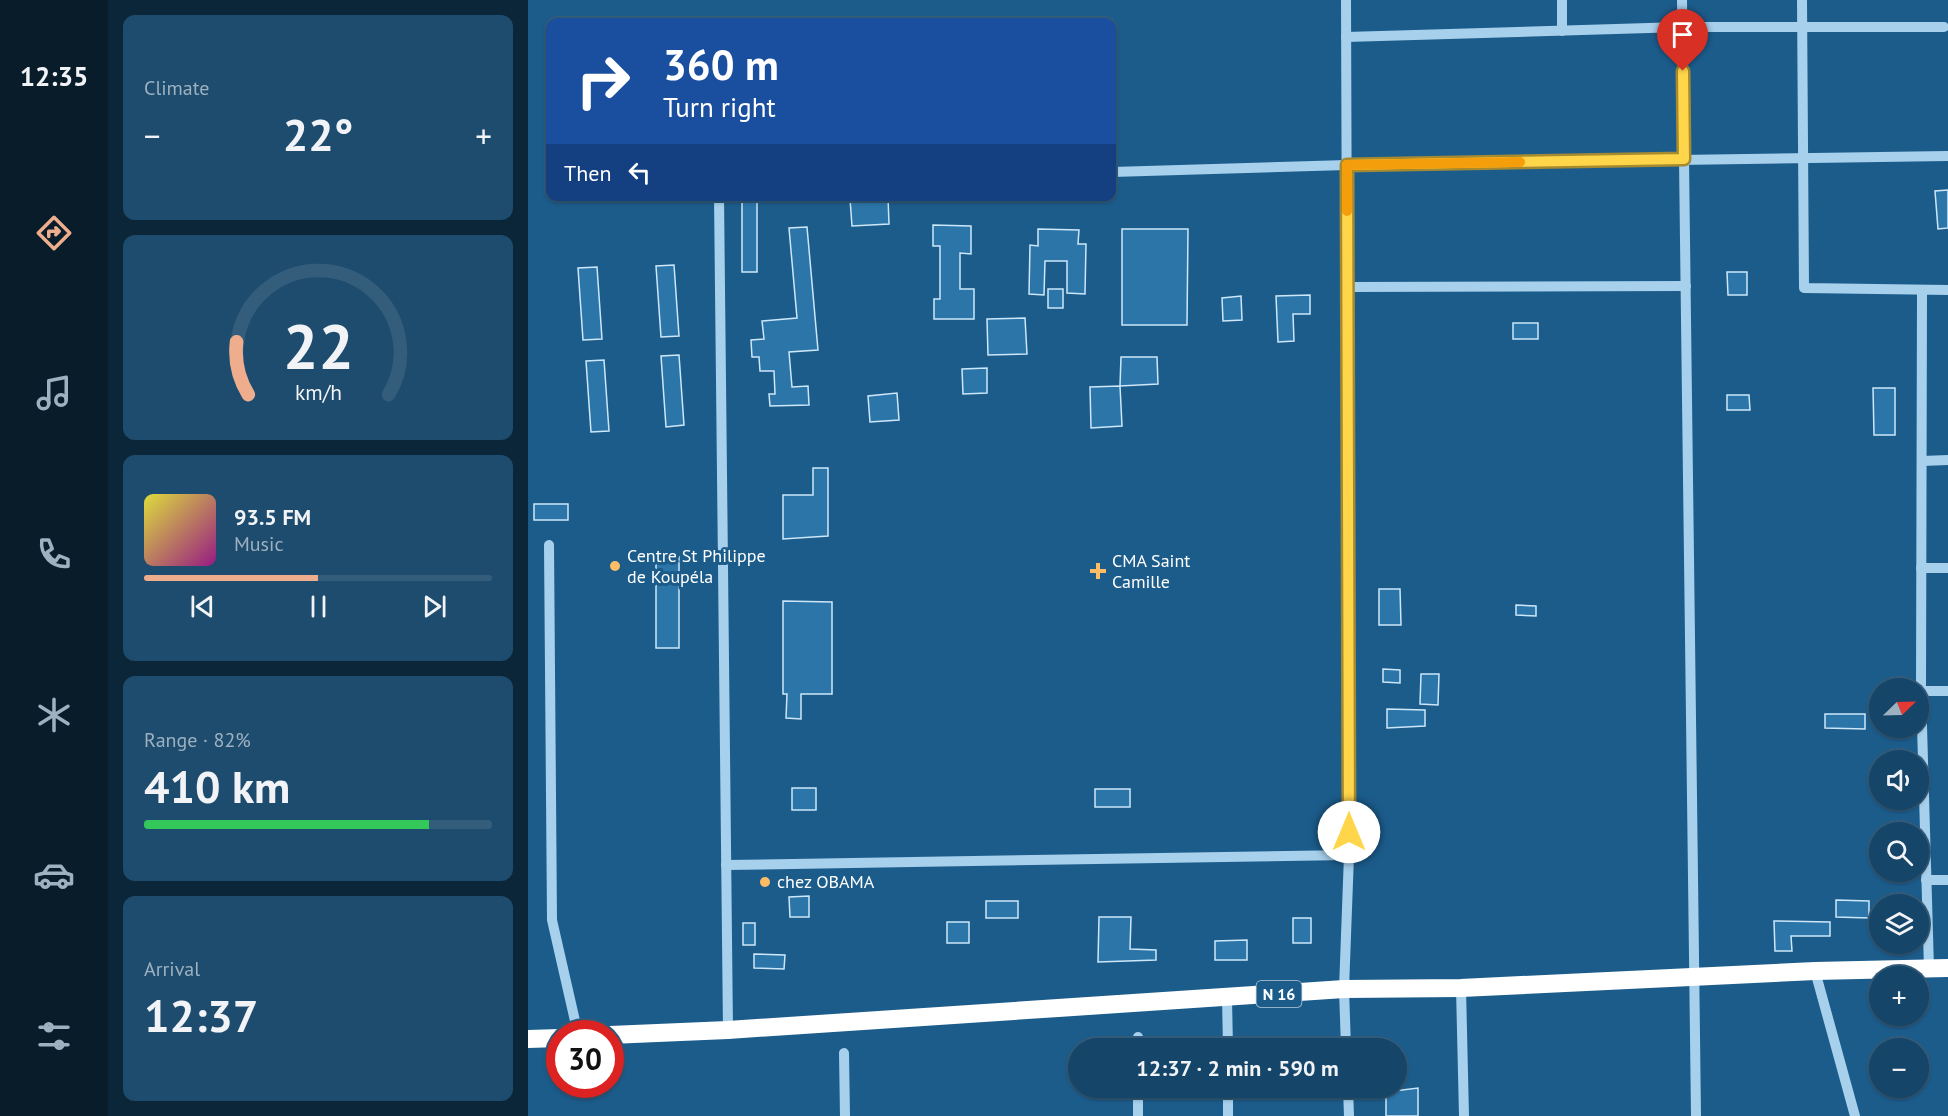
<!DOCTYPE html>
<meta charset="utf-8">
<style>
:root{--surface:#154568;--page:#1e4c6e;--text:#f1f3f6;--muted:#9db1c0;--line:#345d7c;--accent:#eead8d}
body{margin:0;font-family:"PT Sans",sans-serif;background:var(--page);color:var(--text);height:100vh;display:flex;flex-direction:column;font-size:22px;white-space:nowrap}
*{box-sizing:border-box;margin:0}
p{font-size:20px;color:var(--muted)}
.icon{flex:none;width:33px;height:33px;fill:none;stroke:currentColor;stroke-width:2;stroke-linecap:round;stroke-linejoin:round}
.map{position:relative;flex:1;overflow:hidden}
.drawer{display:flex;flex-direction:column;gap:15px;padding:15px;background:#0c2639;width:420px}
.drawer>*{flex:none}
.banner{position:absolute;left:18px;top:18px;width:570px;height:183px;border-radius:12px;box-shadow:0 2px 4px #0004,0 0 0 2px var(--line);background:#1a4fa0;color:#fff;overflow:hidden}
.needle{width:39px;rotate:67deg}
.buttons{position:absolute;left:1341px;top:678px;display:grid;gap:12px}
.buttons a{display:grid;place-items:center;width:60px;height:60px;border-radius:50%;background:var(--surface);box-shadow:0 2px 4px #0004,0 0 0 2px var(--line);font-size:30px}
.speed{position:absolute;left:18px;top:1020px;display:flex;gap:12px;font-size:30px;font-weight:700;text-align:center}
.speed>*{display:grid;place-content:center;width:78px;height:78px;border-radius:50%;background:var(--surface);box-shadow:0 2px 4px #0004,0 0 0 2px var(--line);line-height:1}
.speed .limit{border:9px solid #d22;background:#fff;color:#111}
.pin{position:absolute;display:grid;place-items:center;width:51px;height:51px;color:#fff;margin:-62px -26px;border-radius:50% 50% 50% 0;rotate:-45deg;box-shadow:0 0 6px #0007}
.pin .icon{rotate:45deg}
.me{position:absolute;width:66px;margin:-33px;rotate:0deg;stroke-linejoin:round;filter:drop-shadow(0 0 4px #0008)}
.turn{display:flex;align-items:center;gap:21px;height:126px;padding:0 18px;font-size:27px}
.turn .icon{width:78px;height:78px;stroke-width:2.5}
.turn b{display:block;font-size:42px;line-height:51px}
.then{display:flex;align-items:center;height:57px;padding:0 18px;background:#0003;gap:12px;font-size:22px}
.big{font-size:45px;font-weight:600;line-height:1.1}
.drawer .widget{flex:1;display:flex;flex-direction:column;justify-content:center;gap:9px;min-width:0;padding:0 21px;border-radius:12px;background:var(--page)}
.drawer .dial{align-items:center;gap:0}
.dial svg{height:156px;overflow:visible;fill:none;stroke:var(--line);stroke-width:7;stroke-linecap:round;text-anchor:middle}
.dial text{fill:var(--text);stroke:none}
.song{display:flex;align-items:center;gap:18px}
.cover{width:72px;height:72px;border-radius:9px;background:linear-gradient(135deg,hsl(60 70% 55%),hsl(310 70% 35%))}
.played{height:6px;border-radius:3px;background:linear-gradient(90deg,var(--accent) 50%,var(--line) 50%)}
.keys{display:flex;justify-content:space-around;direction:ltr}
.heat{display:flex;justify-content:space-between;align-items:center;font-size:33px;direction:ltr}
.charge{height:9px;border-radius:4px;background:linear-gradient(90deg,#34c759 82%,var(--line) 0)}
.trip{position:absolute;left:540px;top:1038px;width:339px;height:60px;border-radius:30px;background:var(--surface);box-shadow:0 2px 4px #0004,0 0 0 2px var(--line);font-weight:600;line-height:60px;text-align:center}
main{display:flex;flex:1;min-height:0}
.tabs{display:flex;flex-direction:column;width:108px;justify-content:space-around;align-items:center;background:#081c2a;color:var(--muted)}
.tabs .icon{width:42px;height:42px}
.tabs .selected{color:var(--accent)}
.tabs b{font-size:27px;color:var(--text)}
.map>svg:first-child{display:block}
</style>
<main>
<nav class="tabs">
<b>12:35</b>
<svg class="icon selected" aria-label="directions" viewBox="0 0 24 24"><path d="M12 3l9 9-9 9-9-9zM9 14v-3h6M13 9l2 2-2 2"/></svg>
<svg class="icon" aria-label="music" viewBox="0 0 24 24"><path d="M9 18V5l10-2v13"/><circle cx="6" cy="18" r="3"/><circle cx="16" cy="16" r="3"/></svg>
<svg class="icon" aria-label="phone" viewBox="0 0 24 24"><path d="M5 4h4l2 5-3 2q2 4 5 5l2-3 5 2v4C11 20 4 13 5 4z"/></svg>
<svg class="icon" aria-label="climate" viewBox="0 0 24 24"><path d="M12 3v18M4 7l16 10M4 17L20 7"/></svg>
<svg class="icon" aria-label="car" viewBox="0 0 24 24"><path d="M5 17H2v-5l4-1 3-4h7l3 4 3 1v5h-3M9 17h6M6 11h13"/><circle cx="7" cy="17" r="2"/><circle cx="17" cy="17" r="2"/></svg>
<svg class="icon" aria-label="filters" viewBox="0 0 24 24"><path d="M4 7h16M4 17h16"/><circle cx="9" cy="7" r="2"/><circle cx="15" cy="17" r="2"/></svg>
</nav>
<section class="drawer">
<div class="widget"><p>Climate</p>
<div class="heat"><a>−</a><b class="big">22°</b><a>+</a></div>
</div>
<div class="widget dial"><svg viewBox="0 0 100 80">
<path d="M14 69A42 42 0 1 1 86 69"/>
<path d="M14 69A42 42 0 0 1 8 42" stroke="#eead8d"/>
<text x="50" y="56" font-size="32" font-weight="700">22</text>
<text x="50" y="72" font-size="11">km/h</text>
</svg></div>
<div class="widget">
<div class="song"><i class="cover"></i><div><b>93.5 FM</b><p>Music</p></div></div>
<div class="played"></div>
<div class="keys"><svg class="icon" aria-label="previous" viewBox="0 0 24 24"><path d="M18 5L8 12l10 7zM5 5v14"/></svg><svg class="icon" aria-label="pause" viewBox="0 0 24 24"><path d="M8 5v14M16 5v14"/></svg><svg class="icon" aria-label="next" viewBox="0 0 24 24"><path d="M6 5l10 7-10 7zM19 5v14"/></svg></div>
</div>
<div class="widget"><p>Range · 82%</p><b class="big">410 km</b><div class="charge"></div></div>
<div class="widget"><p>Arrival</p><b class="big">12:37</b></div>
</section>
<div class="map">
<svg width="1420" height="1116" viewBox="0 0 1420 1116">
<rect width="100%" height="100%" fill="#1c5c8b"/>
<g fill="#2b75a9" stroke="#cde7f9" stroke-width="1.5">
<polygon points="1420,190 1420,228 1410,229 1407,191"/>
<polygon points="360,197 361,224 324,226 322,199"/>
<rect x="214" y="200" width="15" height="72"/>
<polygon points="405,225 443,226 443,254 432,253 432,289 446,289 446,319 406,319 406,299 412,299 412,246 405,246"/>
<polygon points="279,227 290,350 261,352 264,387 280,386 281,405 242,406 241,394 247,394 246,371 232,371 231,357 224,357 223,340 236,339 234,321 269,318 261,228"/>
<polygon points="510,229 551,230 550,244 558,244 557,294 539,293 539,261 517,261 516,295 501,294 502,245 510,246"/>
<polygon points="594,229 660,229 659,325 594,325"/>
<polygon points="146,265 151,336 133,337 128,266"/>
<polygon points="69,267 74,339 55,340 50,268"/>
<polygon points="1199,272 1219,272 1219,295 1200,295"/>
<rect x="520" y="289" width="15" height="19"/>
<polygon points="782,295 782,314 765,314 766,341 750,342 748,296"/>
<polygon points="713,296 714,320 695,321 694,298"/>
<polygon points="497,318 499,354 460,355 459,319"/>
<rect x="985" y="323" width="25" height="16"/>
<polygon points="151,355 156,425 138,427 133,356"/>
<polygon points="593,357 629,357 630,384 592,386"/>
<polygon points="76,360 81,431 63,432 58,361"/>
<polygon points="459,368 459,393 435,394 434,369"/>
<polygon points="592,386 594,426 563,428 562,387"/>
<polygon points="1345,388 1367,388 1367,435 1346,435"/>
<polygon points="369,393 371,420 342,422 340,396"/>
<polygon points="1199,395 1221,395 1222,410 1199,410"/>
<polygon points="285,468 300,468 300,536 255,539 255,495 285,495"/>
<rect x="6" y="504" width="34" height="16"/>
<rect x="128" y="557" width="23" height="91"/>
<polygon points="851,589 872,589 873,625 851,625"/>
<polygon points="255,601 304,602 304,694 273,694 273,719 258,718 259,694 255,694"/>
<polygon points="988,605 1008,606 1008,616 988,615"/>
<polygon points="855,669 872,670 872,683 855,682"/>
<polygon points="893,674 911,674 910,705 892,704"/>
<polygon points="859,709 897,710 897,726 859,728"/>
<polygon points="1297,714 1337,714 1337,729 1297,728"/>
<rect x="264" y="788" width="24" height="22"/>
<rect x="567" y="789" width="35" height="18"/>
<polygon points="281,896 281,917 262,917 261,897"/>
<polygon points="1308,900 1341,901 1341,918 1308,917"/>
<rect x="458" y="901" width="32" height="17"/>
<polygon points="571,917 603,917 602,949 628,950 628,960 570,962"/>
<rect x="765" y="918" width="18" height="25"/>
<polygon points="1246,921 1302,922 1302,936 1263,936 1264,951 1247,951"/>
<rect x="419" y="922" width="22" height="21"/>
<rect x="215" y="923" width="12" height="22"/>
<polygon points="719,940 719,960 687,960 687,941"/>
<polygon points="226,954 257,955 256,969 226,968"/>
<polygon points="890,1088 890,1116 858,1116 858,1092"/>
</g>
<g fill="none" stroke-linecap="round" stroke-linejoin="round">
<g stroke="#a7d0ed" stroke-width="10">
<polyline points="818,0 821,855 816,989 818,1048"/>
<polyline points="1034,0 1034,31"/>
<polyline points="1154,0 1168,1116"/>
<polyline points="1274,0 1276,288 1420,290"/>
<polyline points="818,37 1154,27 1416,27"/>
<polyline points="584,172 819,165 1420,156"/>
<polyline points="191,196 200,1030"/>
<polyline points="820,287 1158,286"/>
<polyline points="1394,291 1393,691 1401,969"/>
<polyline points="1394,461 1420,460"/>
<polyline points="21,545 24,920 50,1034"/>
<polyline points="1393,568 1420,568"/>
<polyline points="1393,691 1420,691"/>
<polyline points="198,865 821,855"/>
<polyline points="1398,880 1420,880"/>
<polyline points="1287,971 1327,1116"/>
<polyline points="933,988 936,1116"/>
<polyline points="699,998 700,1048"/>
<polyline points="610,1037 610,1048"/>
<polyline points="316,1053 317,1116"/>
<polyline points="610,1088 610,1116"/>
<polyline points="700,1088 700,1116"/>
<polyline points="820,1088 821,1116"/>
</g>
<g stroke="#fff" stroke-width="18">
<polyline points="82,1035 200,1030 816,989 933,988 1287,971 1420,968"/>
<polyline points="0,1039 32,1038"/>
</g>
</g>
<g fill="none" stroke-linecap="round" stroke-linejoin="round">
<defs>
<polyline id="route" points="821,832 819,165 1156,159 1155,71"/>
</defs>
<use href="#route" stroke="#a68a30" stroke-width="15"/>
<use href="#route" stroke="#ffd54a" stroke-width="10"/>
<polyline stroke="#f59e0b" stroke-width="10" points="819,211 819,165 992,162"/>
</g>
<g fill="#febc65" stroke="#1c5c8b" stroke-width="2">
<circle cx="87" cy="566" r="6"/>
<path d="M567 562h6v6h6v6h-6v6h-6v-6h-6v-6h6z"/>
<circle cx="237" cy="882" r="6"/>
</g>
<g text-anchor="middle" stroke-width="6" stroke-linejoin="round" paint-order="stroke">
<rect fill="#1c5c8b" stroke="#bbcedc" stroke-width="1.5" x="728.5" y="981" width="45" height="26" rx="4.5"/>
<g font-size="16" font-weight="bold" fill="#fff">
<text x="751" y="1000">N 16</text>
</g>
<g font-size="18" fill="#fff" stroke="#1c5c8b" text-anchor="start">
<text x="99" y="562">Centre St Philippe<tspan x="99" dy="21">de Koupéla</tspan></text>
<text x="584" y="567">CMA Saint<tspan x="584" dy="21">Camille</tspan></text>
<text x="249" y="888">chez OBAMA</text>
</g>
</g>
</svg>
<div class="buttons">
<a><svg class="needle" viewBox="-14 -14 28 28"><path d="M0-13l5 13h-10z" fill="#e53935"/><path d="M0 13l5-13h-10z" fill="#9db1c0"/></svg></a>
<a><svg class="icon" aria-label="sound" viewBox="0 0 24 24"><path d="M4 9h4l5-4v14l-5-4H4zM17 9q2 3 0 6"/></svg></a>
<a><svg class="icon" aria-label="search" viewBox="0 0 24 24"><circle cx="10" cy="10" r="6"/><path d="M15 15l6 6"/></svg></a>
<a><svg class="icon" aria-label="layers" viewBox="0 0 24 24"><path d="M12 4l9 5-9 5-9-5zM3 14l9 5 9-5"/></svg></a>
<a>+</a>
<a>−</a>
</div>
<div class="speed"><div class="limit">30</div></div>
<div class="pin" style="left:1155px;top:71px;background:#d93025"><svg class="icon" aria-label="arrive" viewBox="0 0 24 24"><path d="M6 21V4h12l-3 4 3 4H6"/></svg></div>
<svg class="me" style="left:821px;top:832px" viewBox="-20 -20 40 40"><circle r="19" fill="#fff"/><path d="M0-13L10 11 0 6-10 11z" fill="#ffd54a"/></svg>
<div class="trip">12:37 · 2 min · 590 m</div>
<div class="banner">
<div class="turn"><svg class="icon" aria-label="right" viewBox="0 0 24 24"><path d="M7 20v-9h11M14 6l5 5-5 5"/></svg><div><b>360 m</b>Turn right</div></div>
<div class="then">Then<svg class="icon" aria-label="left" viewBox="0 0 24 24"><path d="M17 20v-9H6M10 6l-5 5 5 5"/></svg></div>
</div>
</div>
</main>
